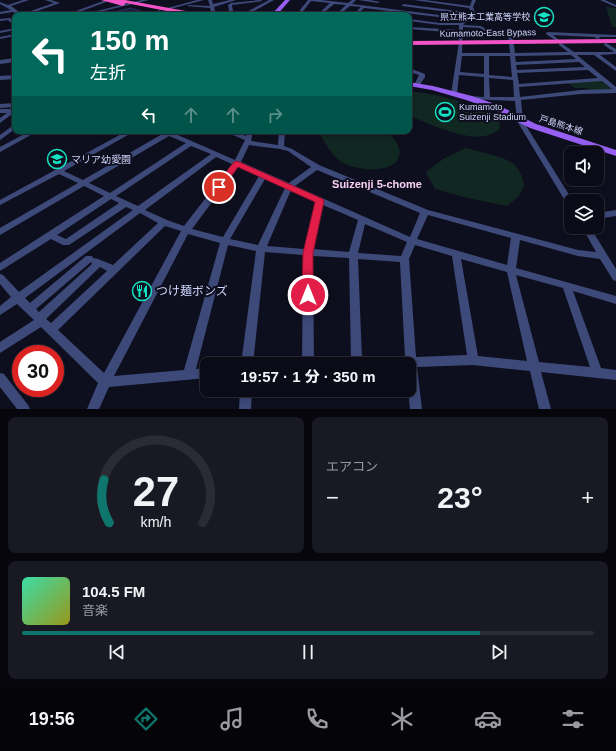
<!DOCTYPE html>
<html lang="ja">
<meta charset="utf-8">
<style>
:root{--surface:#0a0b16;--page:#181923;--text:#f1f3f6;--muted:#999ba1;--line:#2a2b35;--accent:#0f766e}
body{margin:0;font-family:Arial,"Noto Sans JP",sans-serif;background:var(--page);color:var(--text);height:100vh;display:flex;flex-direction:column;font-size:15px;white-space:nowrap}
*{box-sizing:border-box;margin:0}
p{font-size:13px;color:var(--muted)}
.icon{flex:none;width:22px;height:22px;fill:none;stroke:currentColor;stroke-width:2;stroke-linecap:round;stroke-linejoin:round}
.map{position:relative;height:409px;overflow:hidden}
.sheet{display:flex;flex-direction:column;gap:8px;padding:8px;background:#06060c;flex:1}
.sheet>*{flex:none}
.hud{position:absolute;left:12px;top:12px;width:400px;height:122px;border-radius:8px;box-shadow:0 2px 6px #0003,0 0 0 1px var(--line);background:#00695c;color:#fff;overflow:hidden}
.tools{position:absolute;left:564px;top:146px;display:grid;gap:8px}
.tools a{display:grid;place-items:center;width:40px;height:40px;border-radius:8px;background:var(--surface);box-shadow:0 2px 6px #0003,0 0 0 1px var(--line);font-size:20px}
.speed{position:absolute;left:12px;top:345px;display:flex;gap:8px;font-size:20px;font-weight:700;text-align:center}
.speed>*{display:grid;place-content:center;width:52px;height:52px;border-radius:50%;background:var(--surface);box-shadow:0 2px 6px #0003,0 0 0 1px var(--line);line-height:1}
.speed .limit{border:6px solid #d22;background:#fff;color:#111}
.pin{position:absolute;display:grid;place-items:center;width:34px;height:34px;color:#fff;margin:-17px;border:2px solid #fff;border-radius:50%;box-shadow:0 1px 4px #0007}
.me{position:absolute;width:44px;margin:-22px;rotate:0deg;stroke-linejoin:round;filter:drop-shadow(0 0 3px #0008)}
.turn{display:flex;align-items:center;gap:14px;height:84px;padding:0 12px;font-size:18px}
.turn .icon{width:52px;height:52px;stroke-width:2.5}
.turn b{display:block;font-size:28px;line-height:34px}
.lanes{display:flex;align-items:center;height:38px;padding:0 12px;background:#0003;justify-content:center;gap:20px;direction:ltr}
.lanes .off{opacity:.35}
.big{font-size:30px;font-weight:800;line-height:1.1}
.sheet .widget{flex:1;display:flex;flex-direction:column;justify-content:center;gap:6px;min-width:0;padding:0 14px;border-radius:8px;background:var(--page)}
.sheet .dial{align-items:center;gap:0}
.dial svg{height:104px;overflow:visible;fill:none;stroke:var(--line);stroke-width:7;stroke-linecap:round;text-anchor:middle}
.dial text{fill:var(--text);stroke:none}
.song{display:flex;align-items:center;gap:12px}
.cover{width:48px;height:48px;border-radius:6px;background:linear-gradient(135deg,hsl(160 70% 55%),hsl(60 70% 35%))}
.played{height:4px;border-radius:2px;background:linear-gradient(90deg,var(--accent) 80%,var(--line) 80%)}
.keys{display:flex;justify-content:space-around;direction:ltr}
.heat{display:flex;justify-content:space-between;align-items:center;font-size:22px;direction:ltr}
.sheet .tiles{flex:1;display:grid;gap:8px;grid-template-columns:1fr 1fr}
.widget:last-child{grid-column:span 2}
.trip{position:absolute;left:200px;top:357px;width:216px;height:40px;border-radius:8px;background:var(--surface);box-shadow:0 2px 6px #0003,0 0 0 1px var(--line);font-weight:800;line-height:40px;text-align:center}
.dock{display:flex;height:64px;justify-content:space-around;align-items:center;background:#040409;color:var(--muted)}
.dock .icon{width:28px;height:28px}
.dock .selected{color:var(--accent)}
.dock b{font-size:18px;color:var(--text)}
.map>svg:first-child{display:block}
</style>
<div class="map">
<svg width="616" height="409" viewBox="0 0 616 409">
<rect width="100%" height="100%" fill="#0e0f1e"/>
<g fill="#112721">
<polygon points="606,7 616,8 616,27 612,27"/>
<polygon points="601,80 614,91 590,91 586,88 575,88 568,83"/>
<path d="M409,92C425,90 480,106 493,115C498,118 500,122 500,128C480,150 432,124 409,116Z"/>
<path d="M318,131H383L385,133L388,132L396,141L400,152C399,155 398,159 397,161C385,174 353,170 340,161C331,154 324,141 318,131Z"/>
<path d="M466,148C479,152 503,156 514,164C520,170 523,178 524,186L518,197L507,206L468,198L435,189L426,172L443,159Z"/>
</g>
<polygon fill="#1b1d3d" stroke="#2f3267" points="131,8 143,12 133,15 120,15 114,12"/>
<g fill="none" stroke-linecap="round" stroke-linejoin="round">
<g fill="#3d4979" fill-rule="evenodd">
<polygon points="23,0 29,0 11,6 22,14 54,3 45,0 51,0 60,3 26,15 18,15 13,12 0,14 0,12 11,10 0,4 0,2 8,5"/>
<polygon points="106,0 109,1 71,15 65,15"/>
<polygon points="142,0 149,0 87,15 80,15"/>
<polygon points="197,0 204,0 166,10 164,9"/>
<polygon points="208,0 212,0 213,4 230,0 236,0 214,7 216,15 212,15 210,8 187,6 189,5 210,6"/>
<polygon points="260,0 263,1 232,5 233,11 236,15 232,15 229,11 228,5 231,3"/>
<polygon points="269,0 274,0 252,12 276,12 277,14 241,15"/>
<path d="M308,0H321L348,3L352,0H356L352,4L455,17L456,13L402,6L403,4L458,11L460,12L459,17L465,18L471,12L469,8L414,0H425L470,6L472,0H476L473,7L475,12L463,25L481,26L487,30L512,31L515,53L568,52L559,45V44L561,43L574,52H614L604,45V44L606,43L616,49V54L600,55L616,67V71L594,55H577L616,87V93L581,94L521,100L523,121L573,201H571V207L567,204L517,121L515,101L468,99L467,98L470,96L484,97V77L459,75L457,94L454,96L451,94L459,42V33L409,29V27L459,30V25H440L409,21V19L440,23H460L463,20L364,8L357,15H353L361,7L350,6L339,15H335L346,5L334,4L321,15H317L330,3L311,1L300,15H296ZM463,27L480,28L486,32L508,33L510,53H462ZM571,55L576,59L516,62L515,56ZM462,56H484V74L460,72ZM489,56H510L512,77L489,75ZM579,62L585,67L517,70L516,65ZM588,70L598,78L519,84L517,73ZM489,78L513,80L514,97H490ZM602,81L612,89L581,90L520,97L519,87Z"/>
<polygon points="358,0 370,0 380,2 378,3"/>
<polygon points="600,0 605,0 616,5 616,7"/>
<polygon points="160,10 161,12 152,15 146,15"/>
<polygon points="10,18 15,23 15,27 8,20 0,21 0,19"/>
<polygon points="15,28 15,30 0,33 0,31"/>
<polygon points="548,32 616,35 616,37 600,37 598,39 594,37 553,35 560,41 558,42 546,34 546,33"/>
<polygon points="15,34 15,36 0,39 0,37"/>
<polygon points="15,58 15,62 0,64 0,60"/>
<polygon points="409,68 425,74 425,77 419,86 414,85 419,75 409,72"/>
<polygon points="15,75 15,79 0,80 0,76"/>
<polygon points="15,103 15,107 0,108 0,104"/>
<polygon points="0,109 11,109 15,112 0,123 0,118 7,113 0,113"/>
<polygon points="15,124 15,129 0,140 0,135"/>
<polygon points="30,131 38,131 0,152 0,147"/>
<path d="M127,131H135L64,171L83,180L164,133L161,131L171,132L235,160L245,140L223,131H232L246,136L247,131H253L251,141L278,145L279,131H285L284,146L292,149L319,165L428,210L578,250L596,252L582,227H590L616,269V281L613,280L600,259L578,256L520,240L516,268L616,296V304L573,291L601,368L616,370V380L541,372L551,409H539L530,371L473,365L417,367L422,409H410L408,390L409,364H347L349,360H351L349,258L313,256L314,364H302L303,255L265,252L253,364H241L256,251L228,245L196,369L207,368V378L109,387L99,409H87L98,383L41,327L0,353V342L34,320L17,304L0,315V306L11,297L0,284V274L3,275L19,292L133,210L126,207L69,245H63L51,239L0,271V263L104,196L84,186L0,235V228L78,183L59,174L0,205V200ZM169,136L186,143L110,193L89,183ZM249,145L280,149L288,151L311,167L289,183L241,162ZM191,146L211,154L138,206L116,196ZM216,157L232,164L184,226L167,220L145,210ZM238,167L259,176L223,237L192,229ZM317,170L420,213L410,237L295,186ZM265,179L285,188L258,245L230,239ZM291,190L316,201L304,249L267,246ZM111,199L119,203L66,239L57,235ZM323,205L358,220L349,252L313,249ZM140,213L158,223L113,265L98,259L93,258L92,256H86L30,303L25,298ZM428,215L511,238L507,265L417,239ZM365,224L407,242L401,256L358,253ZM165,226L181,231L104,373L58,330ZM188,234L220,243L184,370L114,376ZM415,245L452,256L467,355L416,357L409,259ZM358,259L400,262L405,357L362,359ZM461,259L507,272L527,361L478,356ZM91,262L92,264L39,312L36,309ZM100,267L107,271L51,323L46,319ZM516,275L563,288L590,367L539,362Z"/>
<polygon points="616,210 616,216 597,219 597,213"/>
<polygon points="0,373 4,374 28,405 30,409 17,409 0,387"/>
<polygon points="240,390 252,390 251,409 239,409"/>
</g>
<g fill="#965ff2" fill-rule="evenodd">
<polygon points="285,0 290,0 277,15 271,15"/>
<polygon points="409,82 433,86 472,96 498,105 536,124 616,150 616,156 530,128 492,109 466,100 432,90 409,86"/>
</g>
<g fill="#f154c6" fill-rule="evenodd">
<polygon points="101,0 125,0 197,13 200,15 187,15 126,3 123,6"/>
<polygon points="616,39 616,43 409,45 409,41"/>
</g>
</g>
<polygon fill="#e11d48" stroke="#92132f" points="237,161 323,199 324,201 313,253 313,295 311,298 308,299 304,298 302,295 303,253 315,202 238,167 222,189 216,189 215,187 216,185 234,162"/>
<defs>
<symbol id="school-ring" viewBox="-11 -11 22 22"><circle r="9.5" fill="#0e0f1e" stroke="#13e3c3" stroke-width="1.5"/><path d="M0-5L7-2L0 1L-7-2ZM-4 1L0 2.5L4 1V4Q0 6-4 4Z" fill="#13e3c3"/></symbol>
<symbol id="stadium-ring" viewBox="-11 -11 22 22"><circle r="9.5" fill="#0e0f1e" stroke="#13e3c3" stroke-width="1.5"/><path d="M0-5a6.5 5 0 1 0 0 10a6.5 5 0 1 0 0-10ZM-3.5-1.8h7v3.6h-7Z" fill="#13e3c3"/></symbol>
<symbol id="restaurant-ring" viewBox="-11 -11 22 22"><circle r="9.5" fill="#0e0f1e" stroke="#13e3c3" stroke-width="1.5"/><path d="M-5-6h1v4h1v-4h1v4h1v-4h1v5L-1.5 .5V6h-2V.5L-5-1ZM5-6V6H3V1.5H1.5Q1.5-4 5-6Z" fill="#13e3c3"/></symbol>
</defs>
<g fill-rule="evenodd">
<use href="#school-ring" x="533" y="6" width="22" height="22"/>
<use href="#stadium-ring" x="434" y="101" width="22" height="22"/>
<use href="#school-ring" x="46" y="148" width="22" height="22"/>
<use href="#restaurant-ring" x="131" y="280" width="22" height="22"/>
</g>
<g text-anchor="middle" stroke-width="4" stroke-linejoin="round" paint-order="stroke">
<g font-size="9" fill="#ced5fb" stroke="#0e0f1e" text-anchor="end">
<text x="530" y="20">県立熊本工業高等学校</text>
<text x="459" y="110" text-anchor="start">Kumamoto<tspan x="459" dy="10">Suizenji Stadium</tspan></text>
</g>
<g font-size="9" fill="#ced5fb" stroke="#0e0f1e">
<text transform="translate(488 33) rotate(-1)" y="3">Kumamoto-East Bypass</text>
<text transform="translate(561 125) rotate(18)" y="3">戸島熊本線</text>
</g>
<g font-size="10" fill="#ced5fb" stroke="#0e0f1e" text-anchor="start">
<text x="71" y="163">マリア幼愛園</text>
</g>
<g font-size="11" font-weight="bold" fill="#fbd0f6" stroke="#0e0f1e">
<text x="377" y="188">Suizenji 5-chome</text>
</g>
<g font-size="12" fill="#ced5fb" stroke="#0e0f1e" text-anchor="start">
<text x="156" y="295">つけ麺ボンズ</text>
</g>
</g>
</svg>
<div class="tools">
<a><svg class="icon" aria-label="sound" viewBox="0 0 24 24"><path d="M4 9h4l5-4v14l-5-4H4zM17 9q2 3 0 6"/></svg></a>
<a><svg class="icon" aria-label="layers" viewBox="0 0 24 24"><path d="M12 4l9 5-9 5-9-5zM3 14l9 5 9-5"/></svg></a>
</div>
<div class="speed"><div class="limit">30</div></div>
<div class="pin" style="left:219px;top:187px;background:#d93025"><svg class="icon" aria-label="arrive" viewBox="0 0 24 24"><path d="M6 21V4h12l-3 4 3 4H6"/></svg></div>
<svg class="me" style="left:308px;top:295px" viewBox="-20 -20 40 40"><circle r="17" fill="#e11d48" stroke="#fff" stroke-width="3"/><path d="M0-11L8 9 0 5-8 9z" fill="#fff"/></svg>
<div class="trip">19:57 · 1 分 · 350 m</div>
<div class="hud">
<div class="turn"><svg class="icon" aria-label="left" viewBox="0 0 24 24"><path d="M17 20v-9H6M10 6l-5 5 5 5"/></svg><div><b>150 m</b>左折</div></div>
<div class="lanes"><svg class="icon" aria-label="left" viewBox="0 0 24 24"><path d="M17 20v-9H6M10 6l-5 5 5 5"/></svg><svg class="icon off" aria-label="ahead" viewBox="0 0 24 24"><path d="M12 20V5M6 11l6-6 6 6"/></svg><svg class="icon off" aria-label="ahead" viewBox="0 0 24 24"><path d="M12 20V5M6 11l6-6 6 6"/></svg><svg class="icon off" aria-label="right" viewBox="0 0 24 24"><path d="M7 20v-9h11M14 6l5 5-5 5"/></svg></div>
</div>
</div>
<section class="sheet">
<div class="tiles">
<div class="widget dial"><svg viewBox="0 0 100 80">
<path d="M14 69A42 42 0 1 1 86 69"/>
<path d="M14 69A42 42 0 0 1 10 36" stroke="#0f766e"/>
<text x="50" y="56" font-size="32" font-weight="700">27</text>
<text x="50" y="72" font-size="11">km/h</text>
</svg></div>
<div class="widget"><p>エアコン</p>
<div class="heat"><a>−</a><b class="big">23°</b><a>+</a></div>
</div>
<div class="widget">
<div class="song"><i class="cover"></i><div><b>104.5 FM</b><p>音楽</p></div></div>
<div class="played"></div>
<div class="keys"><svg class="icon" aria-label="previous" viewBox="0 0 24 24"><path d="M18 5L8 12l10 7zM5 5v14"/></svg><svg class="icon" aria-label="pause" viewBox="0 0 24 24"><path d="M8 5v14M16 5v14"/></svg><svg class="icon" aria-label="next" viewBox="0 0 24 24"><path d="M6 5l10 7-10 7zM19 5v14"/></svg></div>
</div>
</div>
</section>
<nav class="dock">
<b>19:56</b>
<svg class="icon selected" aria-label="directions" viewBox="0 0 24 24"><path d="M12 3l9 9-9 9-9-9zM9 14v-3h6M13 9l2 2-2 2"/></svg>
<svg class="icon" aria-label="music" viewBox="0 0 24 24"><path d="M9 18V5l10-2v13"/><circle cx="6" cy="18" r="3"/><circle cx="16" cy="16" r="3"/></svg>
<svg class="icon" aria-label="phone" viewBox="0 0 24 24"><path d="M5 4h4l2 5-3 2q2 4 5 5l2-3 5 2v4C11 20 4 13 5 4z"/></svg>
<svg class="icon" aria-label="climate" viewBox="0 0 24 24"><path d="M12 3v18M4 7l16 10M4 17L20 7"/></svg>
<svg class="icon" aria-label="car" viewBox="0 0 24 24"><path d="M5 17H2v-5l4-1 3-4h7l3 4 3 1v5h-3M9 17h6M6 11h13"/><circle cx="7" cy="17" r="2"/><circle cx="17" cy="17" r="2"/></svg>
<svg class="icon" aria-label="filters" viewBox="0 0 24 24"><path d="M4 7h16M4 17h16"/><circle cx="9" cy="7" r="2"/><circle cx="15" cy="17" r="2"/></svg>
</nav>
